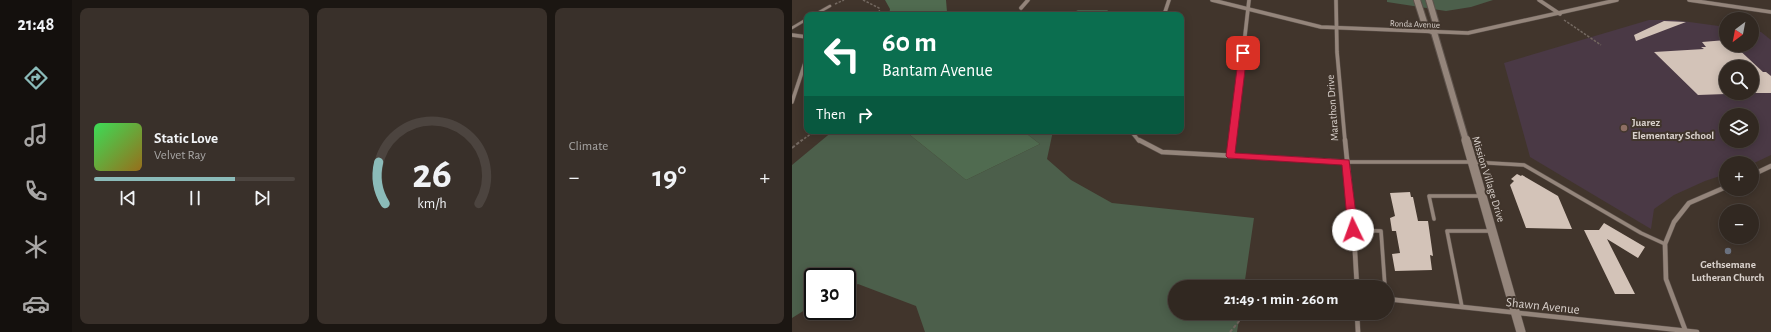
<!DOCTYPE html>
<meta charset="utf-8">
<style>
:root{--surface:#312821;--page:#39302a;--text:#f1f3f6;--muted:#a8a6a5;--line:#4c443f;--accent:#8bbbb9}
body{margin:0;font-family:"Alegreya Sans",sans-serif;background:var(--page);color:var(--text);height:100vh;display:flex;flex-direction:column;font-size:15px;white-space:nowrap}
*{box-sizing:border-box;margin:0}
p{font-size:13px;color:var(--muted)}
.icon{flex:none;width:22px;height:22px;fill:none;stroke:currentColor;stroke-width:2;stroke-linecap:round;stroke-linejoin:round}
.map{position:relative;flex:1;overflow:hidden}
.side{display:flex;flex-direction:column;gap:8px;padding:8px;background:#1b1612;width:720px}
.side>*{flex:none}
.hud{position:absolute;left:12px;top:12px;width:380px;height:122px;border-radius:8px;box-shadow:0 2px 10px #0003,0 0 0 1px var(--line);background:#0b6e4f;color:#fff;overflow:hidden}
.needle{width:26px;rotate:212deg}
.buttons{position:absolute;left:927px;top:12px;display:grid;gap:8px}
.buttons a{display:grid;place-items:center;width:40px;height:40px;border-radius:50%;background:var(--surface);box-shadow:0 2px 10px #0003,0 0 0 1px var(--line);font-size:20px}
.speed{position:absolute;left:12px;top:268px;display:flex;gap:8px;font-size:20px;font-weight:700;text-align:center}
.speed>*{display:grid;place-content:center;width:52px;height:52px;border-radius:50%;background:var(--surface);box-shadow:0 2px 10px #0003,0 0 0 1px var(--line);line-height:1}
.speed .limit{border:2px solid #111;border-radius:6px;background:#fff;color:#111}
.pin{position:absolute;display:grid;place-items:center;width:34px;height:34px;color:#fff;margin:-17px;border-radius:8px;box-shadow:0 2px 6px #0006}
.me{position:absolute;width:44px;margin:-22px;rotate:357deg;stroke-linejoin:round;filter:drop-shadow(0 0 3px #0008)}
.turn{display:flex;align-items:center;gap:14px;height:84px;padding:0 12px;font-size:18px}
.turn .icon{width:52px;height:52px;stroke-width:2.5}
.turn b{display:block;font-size:28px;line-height:34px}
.then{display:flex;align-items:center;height:38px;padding:0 12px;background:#0003;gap:8px;font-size:15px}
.big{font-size:30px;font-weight:600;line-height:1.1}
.side .tile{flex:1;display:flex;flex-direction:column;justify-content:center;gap:6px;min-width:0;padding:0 14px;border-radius:8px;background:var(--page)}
.side .dial{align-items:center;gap:0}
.dial svg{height:104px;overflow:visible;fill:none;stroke:var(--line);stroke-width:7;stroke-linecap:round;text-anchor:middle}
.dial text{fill:var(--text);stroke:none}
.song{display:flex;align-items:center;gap:12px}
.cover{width:48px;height:48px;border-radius:6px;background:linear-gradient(135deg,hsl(130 70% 55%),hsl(40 70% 35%))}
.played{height:4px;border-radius:2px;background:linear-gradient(90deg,var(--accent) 70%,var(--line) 70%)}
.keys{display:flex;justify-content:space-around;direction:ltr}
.heat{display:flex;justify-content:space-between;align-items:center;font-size:22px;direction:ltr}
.side .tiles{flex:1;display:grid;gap:8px;grid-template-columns:repeat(3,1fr)}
.trip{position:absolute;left:376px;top:280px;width:226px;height:40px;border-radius:20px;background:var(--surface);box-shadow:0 2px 10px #0003,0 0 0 1px var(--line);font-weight:600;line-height:40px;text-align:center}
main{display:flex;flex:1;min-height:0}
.tab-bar{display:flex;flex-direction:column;width:72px;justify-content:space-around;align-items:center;background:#14100d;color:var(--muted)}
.tab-bar .icon{width:28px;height:28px}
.tab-bar .active{color:var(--accent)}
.tab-bar b{font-size:18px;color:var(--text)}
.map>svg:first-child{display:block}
</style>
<main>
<nav class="tab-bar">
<b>21:48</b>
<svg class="icon active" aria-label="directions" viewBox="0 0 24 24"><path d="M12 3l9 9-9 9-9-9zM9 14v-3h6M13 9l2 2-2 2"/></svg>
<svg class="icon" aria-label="music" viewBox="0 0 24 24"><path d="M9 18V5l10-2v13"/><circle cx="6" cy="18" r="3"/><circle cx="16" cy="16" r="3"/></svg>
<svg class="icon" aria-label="phone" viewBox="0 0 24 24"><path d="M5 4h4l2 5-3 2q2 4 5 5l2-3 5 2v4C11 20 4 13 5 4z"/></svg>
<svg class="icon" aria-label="climate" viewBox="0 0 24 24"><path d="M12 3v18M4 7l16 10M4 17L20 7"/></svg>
<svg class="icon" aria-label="car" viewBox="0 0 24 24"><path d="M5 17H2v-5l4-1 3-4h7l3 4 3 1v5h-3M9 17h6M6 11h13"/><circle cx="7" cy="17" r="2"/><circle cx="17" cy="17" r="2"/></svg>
</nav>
<section class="side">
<div class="tiles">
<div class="tile">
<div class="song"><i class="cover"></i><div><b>Static Love</b><p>Velvet Ray</p></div></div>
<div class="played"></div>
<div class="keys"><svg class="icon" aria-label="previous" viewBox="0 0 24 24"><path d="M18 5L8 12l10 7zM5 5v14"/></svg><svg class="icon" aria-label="pause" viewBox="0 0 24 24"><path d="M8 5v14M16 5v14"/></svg><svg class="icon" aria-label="next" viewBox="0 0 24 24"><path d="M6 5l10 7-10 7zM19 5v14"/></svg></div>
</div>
<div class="tile dial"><svg viewBox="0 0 100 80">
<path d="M14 69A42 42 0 1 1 86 69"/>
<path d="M14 69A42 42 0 0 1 9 37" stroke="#8bbbb9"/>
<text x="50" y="56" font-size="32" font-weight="700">26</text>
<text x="50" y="72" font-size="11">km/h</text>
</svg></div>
<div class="tile"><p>Climate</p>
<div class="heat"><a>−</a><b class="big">19°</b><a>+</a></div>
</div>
</div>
</section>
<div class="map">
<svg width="979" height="332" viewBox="0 0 979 332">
<rect width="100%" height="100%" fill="#41352c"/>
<path fill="#4a3945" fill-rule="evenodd" d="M857,20H883L934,27V45H960V31L969,32L979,40V155L960,164L934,163V174L913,181L882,195L862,209L859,229L738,157L712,63ZM934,67H960V93H934ZM934,115H960V141H934Z"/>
<g fill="#4c5f4b">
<polygon points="595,0 701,0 679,7 654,11 595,2"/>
<polygon points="286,10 316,10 313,15 276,15"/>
<polygon points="41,131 113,131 174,180 248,144 231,131 261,131 255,159 279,180 320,203 462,218 452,287 383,287 383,313 448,313 445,332 133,332 124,306 66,284 55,289 55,277 21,277 21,305 0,318 0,165"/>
</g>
<g fill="#506b50">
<polygon points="93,0 154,0 155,12 153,15 97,15 98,9"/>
<polygon points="113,131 231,131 248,144 174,180"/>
</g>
<g fill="#d3c3b8">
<polygon points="872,21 894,22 844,41 842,35"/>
<polygon points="934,40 934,45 942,45 971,72 974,72 979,76 979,93 960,93 960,66 934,67 934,94 906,95 862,52 912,49 909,47 914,47 910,42"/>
<polygon points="725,174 729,176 730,175 766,196 780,229 734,228 718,185 722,181 719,179"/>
<polygon points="618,192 619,197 621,197 626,221 636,221 641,256 638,255 640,270 603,271 600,254 608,253 604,231 600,231 598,218 603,216 598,193"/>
<polygon points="812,223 853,247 846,258 815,239 843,294 823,294 792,230 807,230"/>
</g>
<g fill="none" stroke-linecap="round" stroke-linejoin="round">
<defs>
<g id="lane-far1">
<polyline points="22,15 38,6"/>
<polyline points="0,28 15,19"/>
</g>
<g id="lane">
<polyline points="554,162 680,162 732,165 849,233 873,244"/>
<polyline points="642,219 637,196 688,196"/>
<polyline points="561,230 589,231 593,287"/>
<polyline points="670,307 655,231 699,231"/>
</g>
<g id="street-far1">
<polyline points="420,0 529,27 676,33 825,0"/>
<polyline points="544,0 545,52 553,141"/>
<polyline points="747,0 768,14"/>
<polyline points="897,0 979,12"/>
<polyline points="229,8 236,0"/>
<polyline points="372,15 377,0"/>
<polyline points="0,35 15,37"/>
<polyline points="0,102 15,57"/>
<polyline points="339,131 347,141"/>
<polyline points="441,141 457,0"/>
</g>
<g id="street">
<polyline points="347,140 370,152 554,162"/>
<polyline points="553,140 561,218 565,287"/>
<polyline points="439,156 441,140"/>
<polyline points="960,175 979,166"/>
<polyline points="477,286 485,287"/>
<polyline points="595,299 905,332"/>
<polyline points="565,313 566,332"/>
<polyline points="894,332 874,279 873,244 882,222 897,203 934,187"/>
</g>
<g id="secondary-far1">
<polyline points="625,0 634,28 642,32 674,141"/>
<polyline points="637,0 645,27 642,32"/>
</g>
<polyline id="secondary" points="674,140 729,332"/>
</defs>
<use href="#lane-far1" stroke="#5d524b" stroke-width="3.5"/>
<use href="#lane" stroke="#5d524b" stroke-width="4.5"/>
<use href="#street-far1" stroke="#5d524b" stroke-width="4.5"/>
<use href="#street" stroke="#5d524b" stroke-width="5.5"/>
<use href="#secondary-far1" stroke="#5d524b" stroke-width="8"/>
<use href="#secondary" stroke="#5d524b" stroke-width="10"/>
<g stroke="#736860" stroke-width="1.5" stroke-dasharray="2.5 1.5" stroke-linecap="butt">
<polyline points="71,0 87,8 88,15"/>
<polyline points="43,4 52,0"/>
<polyline points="772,20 809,45"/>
<polyline points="9,141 23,131"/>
</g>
<g stroke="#736860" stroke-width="2" stroke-dasharray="3.5 2" stroke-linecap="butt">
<polyline points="0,148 10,140"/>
<polyline points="438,332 454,313"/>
</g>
<use href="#lane-far1" stroke="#94857b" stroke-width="2.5"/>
<use href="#lane" stroke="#94857b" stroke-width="3.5"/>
<use href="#street-far1" stroke="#94857b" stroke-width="3.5"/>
<use href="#street" stroke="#94857b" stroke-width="4.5"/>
<use href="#secondary-far1" stroke="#94857b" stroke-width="6"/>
<use href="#secondary" stroke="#94857b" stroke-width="9"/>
</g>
<polygon fill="#e11d48" stroke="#92132f" points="451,51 455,53 443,153 557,160 566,230 565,233 561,234 556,230 550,165 436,158 434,156 447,53"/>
<circle fill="#8d6e63" stroke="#41352c" stroke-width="1.5" cx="832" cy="128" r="4"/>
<circle fill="#6b7280" stroke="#41352c" stroke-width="1.5" cx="936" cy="251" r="4"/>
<g text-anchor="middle" stroke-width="4" stroke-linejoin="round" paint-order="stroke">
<g font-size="9" fill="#d9d1cc" stroke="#41352c">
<text transform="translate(623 24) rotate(2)" y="3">Ronda Avenue</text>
</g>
<g font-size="11" fill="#d9d1cc" stroke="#41352c">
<text transform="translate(540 108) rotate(-94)" y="4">Marathon Drive</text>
<text transform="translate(697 179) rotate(73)" y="4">Mission Village Drive</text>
</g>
<g font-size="11" font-weight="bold" fill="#d9d1cc" stroke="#41352c" text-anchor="start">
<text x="840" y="126">Juarez<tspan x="840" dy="13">Elementary School</tspan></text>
<text x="936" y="268" text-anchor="middle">Gethsemane<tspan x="936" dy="13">Lutheran Church</tspan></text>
</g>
<g font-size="13" fill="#d9d1cc" stroke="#41352c">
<text transform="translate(751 305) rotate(6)" y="5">Shawn Avenue</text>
</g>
</g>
</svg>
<div class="buttons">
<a><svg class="needle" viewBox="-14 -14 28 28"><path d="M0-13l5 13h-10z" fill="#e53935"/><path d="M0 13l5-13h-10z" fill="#a8a6a5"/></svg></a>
<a><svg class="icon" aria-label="search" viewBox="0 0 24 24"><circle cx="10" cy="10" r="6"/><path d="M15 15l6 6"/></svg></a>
<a><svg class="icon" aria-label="layers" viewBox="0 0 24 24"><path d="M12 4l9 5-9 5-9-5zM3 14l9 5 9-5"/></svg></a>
<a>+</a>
<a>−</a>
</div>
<div class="speed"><div class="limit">30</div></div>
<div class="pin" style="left:451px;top:53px;background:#d93025"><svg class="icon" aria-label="arrive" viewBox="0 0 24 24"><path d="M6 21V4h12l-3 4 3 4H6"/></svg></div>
<svg class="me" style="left:561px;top:230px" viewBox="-20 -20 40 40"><circle r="19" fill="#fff"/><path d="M0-13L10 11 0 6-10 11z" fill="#e11d48"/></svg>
<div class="trip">21:49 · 1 min · 260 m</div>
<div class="hud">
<div class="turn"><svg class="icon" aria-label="left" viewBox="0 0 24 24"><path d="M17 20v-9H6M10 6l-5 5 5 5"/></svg><div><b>60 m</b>Bantam Avenue</div></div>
<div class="then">Then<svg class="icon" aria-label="right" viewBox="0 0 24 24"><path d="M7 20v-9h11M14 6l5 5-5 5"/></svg></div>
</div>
</div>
</main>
